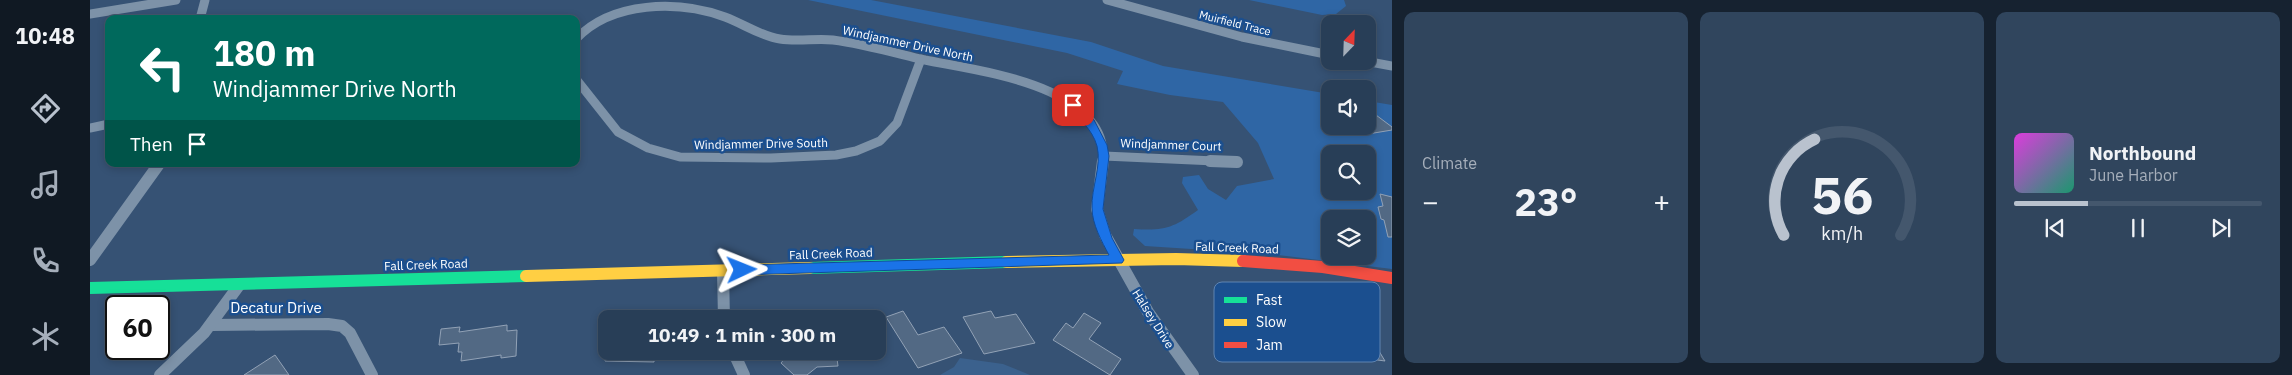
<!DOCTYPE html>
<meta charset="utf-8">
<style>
:root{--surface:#283e57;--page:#30455d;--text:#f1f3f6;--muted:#a5aeba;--line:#44576d;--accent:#b9c2ce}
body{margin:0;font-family:"IBM Plex Sans",sans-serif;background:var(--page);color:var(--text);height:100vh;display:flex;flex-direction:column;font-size:19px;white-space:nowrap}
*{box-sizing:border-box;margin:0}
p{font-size:16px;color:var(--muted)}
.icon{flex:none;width:28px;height:28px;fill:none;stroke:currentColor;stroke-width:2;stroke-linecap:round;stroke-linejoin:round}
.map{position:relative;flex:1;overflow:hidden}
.drawer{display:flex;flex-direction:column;gap:12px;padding:12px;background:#162230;width:900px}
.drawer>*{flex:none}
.guide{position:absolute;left:15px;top:15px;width:475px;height:152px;border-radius:10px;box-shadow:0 2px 8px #0003,0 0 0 1px var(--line);background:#00695c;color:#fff;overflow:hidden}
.needle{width:32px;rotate:23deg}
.controls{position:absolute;left:1231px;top:15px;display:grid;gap:10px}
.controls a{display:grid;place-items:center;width:55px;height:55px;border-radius:10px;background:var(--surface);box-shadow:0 2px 8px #0003,0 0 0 1px var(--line);font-size:25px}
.speed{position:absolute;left:15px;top:295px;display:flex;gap:10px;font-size:25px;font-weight:700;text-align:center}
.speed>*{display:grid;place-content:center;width:65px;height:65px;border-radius:50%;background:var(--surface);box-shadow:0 2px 8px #0003,0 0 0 1px var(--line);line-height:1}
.speed .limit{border:2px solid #111;border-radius:8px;background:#fff;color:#111}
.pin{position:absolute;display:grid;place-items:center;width:42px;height:42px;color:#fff;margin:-21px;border-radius:10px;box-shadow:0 2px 8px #0006}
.me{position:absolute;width:55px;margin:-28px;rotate:88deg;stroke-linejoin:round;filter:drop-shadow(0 0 4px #0008)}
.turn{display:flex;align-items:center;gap:18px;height:105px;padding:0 25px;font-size:22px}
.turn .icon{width:65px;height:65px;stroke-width:2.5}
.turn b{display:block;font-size:35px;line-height:42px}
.then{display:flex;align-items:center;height:48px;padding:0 25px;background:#0003;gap:10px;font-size:19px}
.big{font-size:38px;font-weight:700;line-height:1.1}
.drawer .tile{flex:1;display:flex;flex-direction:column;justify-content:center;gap:8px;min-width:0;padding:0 18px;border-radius:10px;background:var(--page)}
.drawer .dial{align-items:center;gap:0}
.dial svg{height:130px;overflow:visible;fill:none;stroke:var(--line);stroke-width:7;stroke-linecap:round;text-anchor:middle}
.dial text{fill:var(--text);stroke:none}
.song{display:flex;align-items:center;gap:15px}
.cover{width:60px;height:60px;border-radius:8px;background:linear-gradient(135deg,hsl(300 70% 55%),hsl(160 70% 35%))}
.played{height:5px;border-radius:2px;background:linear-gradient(90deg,var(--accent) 30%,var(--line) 30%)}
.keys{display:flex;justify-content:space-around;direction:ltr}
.heat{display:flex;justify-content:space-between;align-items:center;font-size:28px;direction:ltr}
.drawer .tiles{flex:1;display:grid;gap:12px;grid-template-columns:repeat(3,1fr)}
.trip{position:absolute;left:508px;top:310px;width:288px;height:50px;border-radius:10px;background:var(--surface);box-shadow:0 2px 8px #0003,0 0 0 1px var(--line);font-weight:700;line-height:50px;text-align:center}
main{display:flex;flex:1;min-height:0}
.dock{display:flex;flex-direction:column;width:90px;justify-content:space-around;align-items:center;background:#101923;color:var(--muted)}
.dock .icon{width:35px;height:35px}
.dock .current{color:var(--accent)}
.dock b{font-size:22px;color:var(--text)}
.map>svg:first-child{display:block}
</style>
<main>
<nav class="dock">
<b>10:48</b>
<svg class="icon current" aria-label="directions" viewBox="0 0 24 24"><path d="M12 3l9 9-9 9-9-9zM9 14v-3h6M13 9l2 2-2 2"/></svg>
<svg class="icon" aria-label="music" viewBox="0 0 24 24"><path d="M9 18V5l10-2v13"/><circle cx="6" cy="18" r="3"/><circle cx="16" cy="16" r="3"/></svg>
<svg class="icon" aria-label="phone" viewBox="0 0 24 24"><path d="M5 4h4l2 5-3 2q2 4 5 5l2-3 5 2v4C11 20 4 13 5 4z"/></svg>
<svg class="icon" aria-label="climate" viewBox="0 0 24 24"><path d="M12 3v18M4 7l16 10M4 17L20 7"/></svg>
</nav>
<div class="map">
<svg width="1302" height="375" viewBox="0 0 1302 375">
<rect width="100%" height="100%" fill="#365274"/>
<g fill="#2f66a5" fill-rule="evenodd">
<path d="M718,0H781L1001,42L1073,66L1240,94V126H1278V101L1302,105V269L1179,254L1055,246L1043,235L1044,229C1075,231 1083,228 1108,210L1092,183L1093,177L1109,175L1118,189L1136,200L1147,186L1184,179L1168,143L1133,102L1080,95L1027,84L1033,71L977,53ZM1240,154H1278V191H1240ZM1240,219H1278V256H1240Z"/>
<polygon points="1159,0 1254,0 1256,6 1246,14 1232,15"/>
</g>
<polygon fill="#3b618d" points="870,358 913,364 940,375 850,375 864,367"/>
<g fill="#526984" stroke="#92a2b6">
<polygon points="1278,109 1302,127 1302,130 1278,134"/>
<polygon points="1290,194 1302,197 1302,237 1298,237 1294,220 1291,219 1288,207 1293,206"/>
<polygon points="813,311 828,335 854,327 872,353 828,368 796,317"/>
<polygon points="901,311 905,318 926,314 945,343 894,354 873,317"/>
<polygon points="994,313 1011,323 999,339 1031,359 1020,375 963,340 976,323 983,328"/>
<polygon points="1222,323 1241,330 1278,333 1295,361 1244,354 1238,340 1221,334"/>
<polygon points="417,325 417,331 427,330 426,356 411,358 411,355 371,361 372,352 368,352 369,343 349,345 351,329 370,327 369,332"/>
<polygon points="516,351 565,351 564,362 515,361"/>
<polygon points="701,351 746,351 748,366 727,367 717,375 704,375 691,363"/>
<polygon points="185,355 199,375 154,375"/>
</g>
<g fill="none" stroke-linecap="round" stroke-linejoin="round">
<g stroke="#7d92a8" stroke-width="9">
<polyline points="1017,0 1152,37 1240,55"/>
<polyline points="0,14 86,0"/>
<polyline points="110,19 115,0"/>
<path d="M486,39C522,1 588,0 635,17C654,24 670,36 690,39C708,42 726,38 743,40C774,44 805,53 835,60C888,71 1020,85 1013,162"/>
<polyline points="1275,61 1302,66"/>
<polyline points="486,79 528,132 558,148 590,157 681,158 746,155 766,151 790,141 807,123 831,59"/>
<polyline points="0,128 19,124"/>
<polyline points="1014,156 1147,162"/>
</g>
<g stroke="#7d92a8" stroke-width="12">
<polyline points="1013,161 1007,209 1015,235 1058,312 1103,375"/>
<polyline points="1120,161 1147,162"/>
<polyline points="0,260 69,164"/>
<polyline points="633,271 634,319"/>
<polyline points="122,325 238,324 252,326 260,333 282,375"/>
<polyline points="643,351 654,375"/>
<polyline points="70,375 114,333 150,284"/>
</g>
<g stroke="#16e098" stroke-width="12">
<polyline points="720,268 916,262"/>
<polyline points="0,288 436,276"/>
</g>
<g stroke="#ffcf43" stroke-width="12">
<polyline points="916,262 1086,259 1153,261"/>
<polyline points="436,276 720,268"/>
</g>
<polyline stroke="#f24e42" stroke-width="12" points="1153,261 1233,267 1302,278"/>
</g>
<path fill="#1a73e8" stroke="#114b97" d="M983,102L1004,120L1017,145L1019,156L1013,209L1022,238L1034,260L1032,263L652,275L648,274L646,270L648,267L652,265L1019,255C1012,242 1002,224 1002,208C1001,188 1012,166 1007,146C1002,128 988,119 978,105Z"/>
<g text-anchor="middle" stroke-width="5" stroke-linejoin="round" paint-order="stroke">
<g font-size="11" fill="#fff" stroke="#1b4f8f">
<text transform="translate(1145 23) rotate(14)" y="4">Muirfield Trace</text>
</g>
<g font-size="12" fill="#fff" stroke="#1b4f8f">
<text transform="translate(818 44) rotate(12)" y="4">Windjammer Drive North</text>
<text transform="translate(671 144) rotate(-1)" y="4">Windjammer Drive South</text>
<text transform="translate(1081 145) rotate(2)" y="4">Windjammer Court</text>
<text transform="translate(1147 248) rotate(2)" y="4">Fall Creek Road</text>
<text transform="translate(741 254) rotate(-2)" y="4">Fall Creek Road</text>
<text transform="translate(336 265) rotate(-2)" y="4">Fall Creek Road</text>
<text transform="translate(1063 319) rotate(58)" y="4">Halsey Drive</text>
</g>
<g font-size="15" fill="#fff" stroke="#1b4f8f">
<text x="186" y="313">Decatur Drive</text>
</g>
</g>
<rect x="1124" y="282" width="166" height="80" rx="8" fill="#1b4f8f" stroke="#5f84b1" stroke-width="1"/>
<rect x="1134" y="297" width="23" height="6" fill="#16e098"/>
<rect x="1134" y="319" width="23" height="7" fill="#ffcf43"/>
<rect x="1134" y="342" width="23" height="6" fill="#f24e42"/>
<g font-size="14" fill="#fff">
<text x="1166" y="305">Fast</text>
<text x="1166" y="327">Slow</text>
<text x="1166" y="350">Jam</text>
</g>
</svg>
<div class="controls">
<a><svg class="needle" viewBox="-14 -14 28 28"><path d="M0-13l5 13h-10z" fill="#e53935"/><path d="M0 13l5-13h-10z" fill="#a5aeba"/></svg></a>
<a><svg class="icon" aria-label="sound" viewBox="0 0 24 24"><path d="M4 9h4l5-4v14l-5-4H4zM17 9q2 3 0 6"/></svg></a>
<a><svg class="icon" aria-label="search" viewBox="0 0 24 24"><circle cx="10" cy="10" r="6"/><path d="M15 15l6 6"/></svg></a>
<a><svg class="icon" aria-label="layers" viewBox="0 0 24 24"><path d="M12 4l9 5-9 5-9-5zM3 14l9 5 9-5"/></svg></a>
</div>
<div class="speed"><div class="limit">60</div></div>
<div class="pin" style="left:983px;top:105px;background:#d93025"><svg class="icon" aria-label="arrive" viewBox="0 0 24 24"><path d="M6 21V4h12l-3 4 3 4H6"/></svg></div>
<svg class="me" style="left:652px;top:270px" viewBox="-20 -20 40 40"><path d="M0-17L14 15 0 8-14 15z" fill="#1a73e8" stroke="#fff" stroke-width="4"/></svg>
<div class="trip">10:49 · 1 min · 300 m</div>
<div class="guide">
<div class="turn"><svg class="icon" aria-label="left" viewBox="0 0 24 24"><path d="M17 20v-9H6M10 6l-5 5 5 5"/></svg><div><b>180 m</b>Windjammer Drive North</div></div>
<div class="then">Then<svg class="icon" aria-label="arrive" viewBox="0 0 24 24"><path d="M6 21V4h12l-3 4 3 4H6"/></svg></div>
</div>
</div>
<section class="drawer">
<div class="tiles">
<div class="tile"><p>Climate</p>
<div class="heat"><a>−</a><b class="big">23°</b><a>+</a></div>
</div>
<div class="tile dial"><svg viewBox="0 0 100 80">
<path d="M14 69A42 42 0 1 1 86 69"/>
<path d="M14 69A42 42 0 0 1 33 10" stroke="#b9c2ce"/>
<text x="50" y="56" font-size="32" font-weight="700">56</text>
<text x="50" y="72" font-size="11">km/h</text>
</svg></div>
<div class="tile">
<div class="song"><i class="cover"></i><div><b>Northbound</b><p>June Harbor</p></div></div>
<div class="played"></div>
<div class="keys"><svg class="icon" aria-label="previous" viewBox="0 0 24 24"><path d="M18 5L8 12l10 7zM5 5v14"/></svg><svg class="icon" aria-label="pause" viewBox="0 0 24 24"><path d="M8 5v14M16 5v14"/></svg><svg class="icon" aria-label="next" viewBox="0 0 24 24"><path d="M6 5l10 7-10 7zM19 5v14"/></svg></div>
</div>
</div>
</section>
</main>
